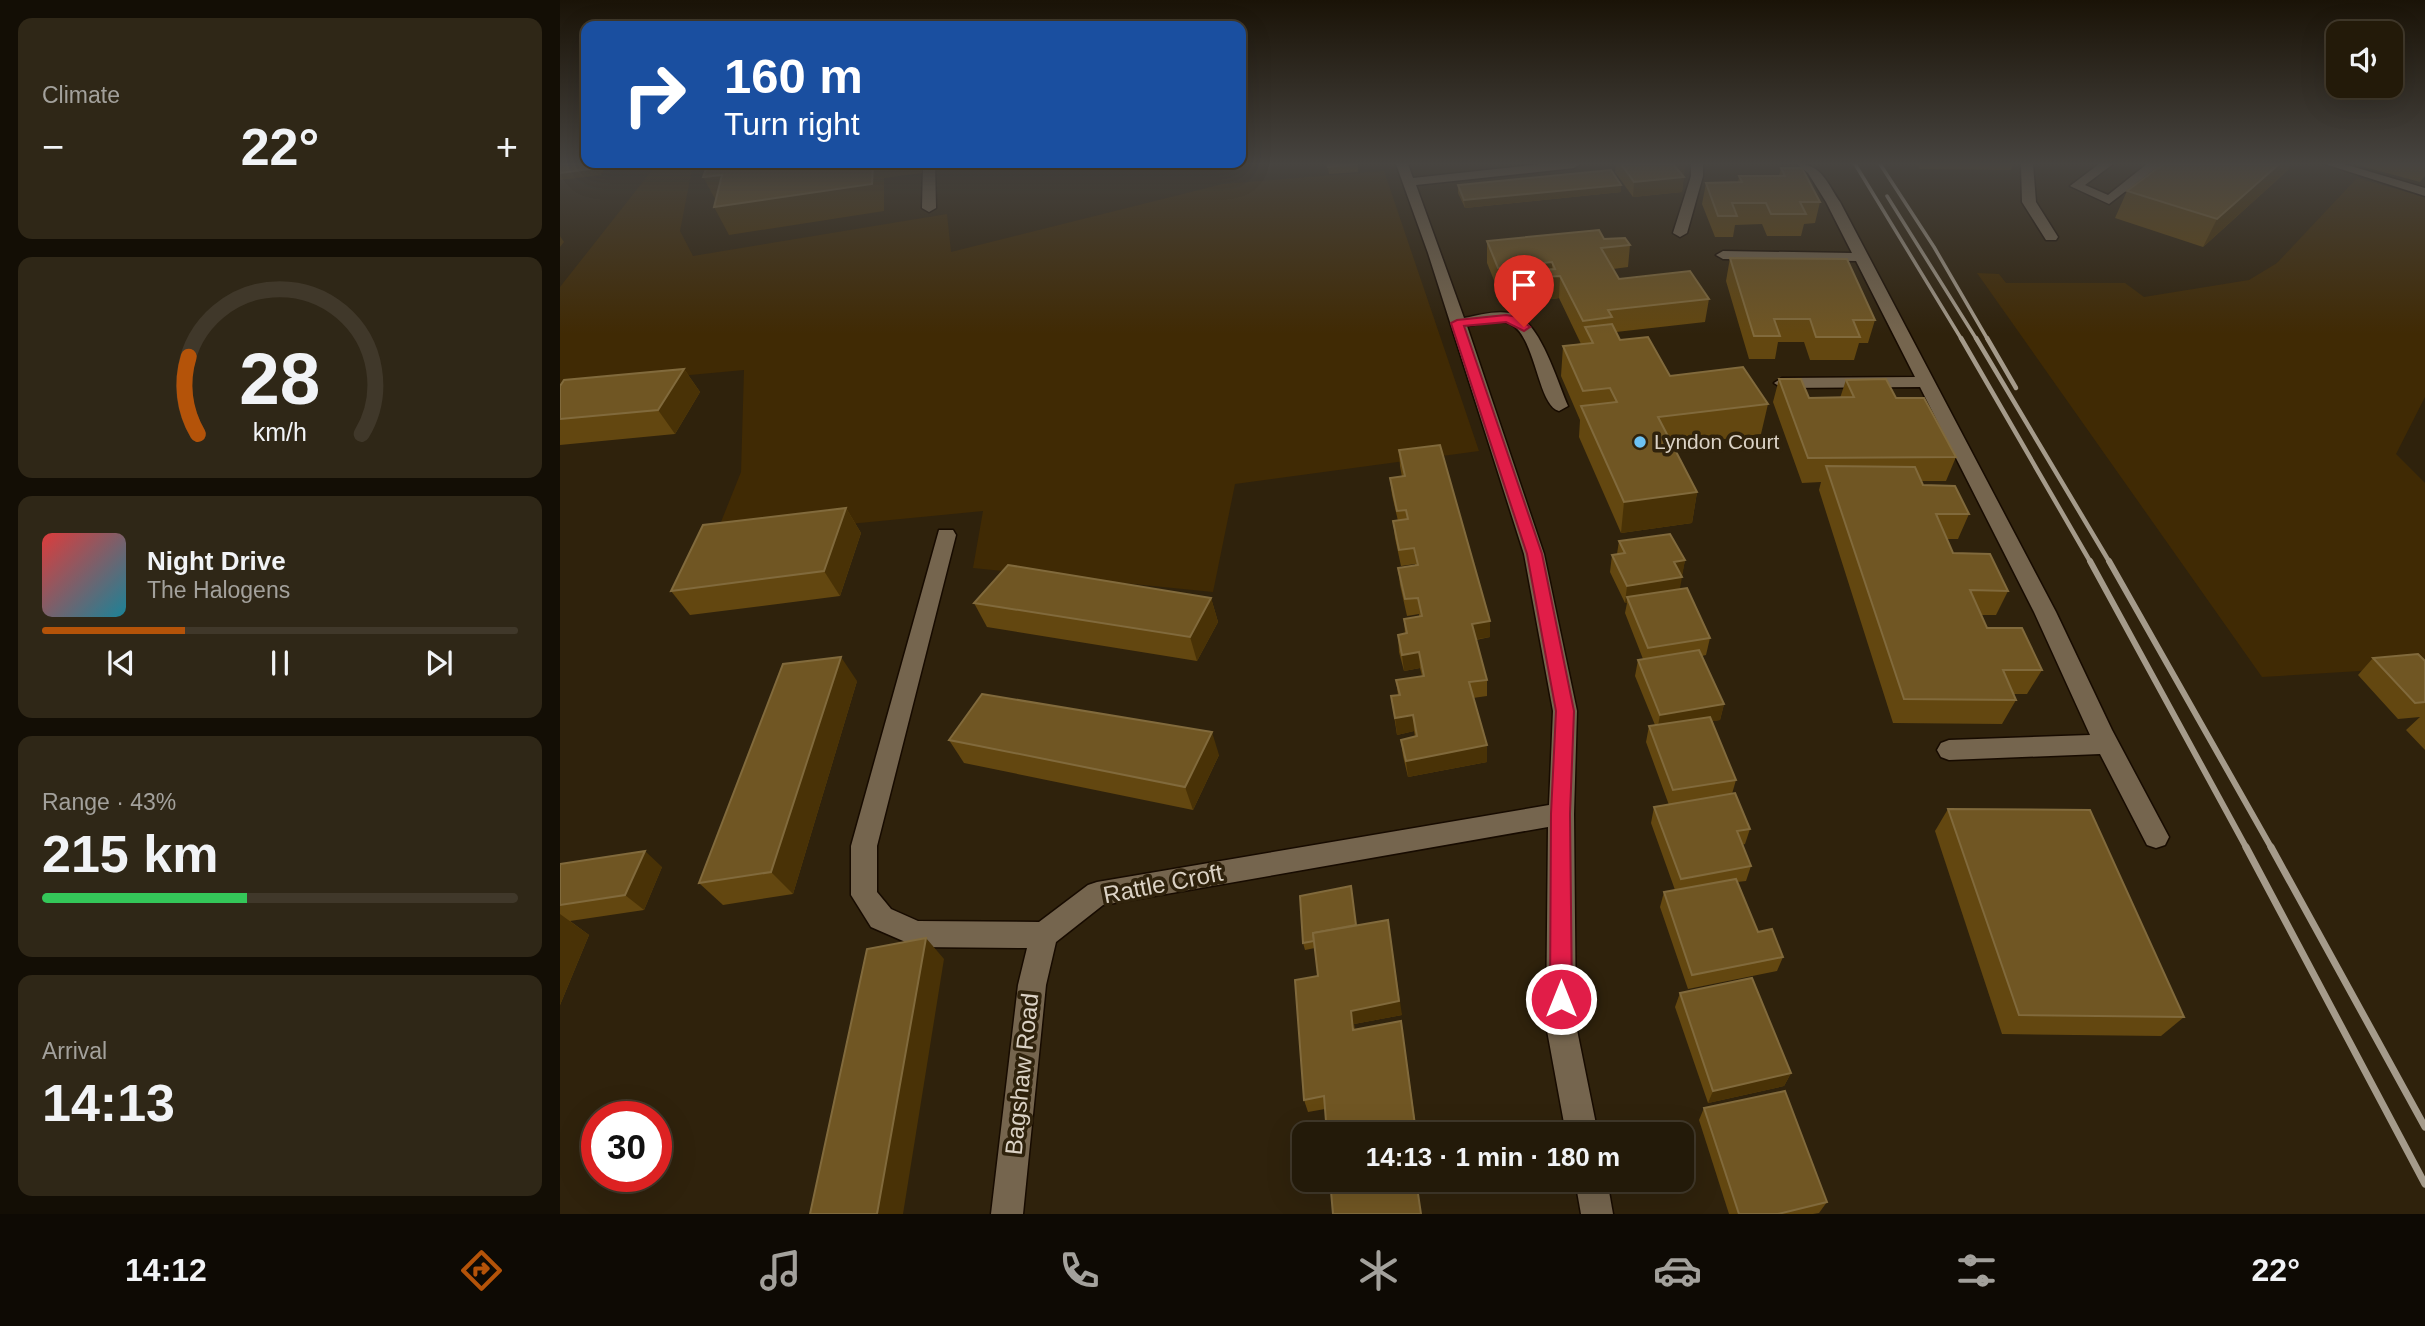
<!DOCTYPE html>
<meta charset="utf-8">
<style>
:root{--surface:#231a09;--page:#2f2717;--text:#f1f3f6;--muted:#a3a19c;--line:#40382a;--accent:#b45309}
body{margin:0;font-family:Arial,sans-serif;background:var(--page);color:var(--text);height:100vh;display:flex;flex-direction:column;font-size:26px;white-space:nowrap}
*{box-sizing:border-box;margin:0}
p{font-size:23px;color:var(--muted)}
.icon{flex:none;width:38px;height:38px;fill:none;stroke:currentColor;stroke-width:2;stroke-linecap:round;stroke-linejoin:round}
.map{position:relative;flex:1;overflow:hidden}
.drawer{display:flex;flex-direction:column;gap:18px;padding:18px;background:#130e05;width:560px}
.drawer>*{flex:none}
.hud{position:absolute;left:21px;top:21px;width:665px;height:147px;border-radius:14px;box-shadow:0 7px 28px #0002,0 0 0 2px var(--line);background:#1a4fa0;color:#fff;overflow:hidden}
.fabs{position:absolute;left:1766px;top:21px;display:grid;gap:14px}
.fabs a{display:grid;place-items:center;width:77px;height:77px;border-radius:14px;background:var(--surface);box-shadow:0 7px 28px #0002,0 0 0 2px var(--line);font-size:35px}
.speed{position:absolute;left:21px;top:1101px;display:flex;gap:14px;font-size:35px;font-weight:700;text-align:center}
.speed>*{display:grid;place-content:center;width:91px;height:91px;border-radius:50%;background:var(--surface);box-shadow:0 7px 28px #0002,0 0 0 2px var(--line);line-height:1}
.speed .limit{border:10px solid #d22;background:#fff;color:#111}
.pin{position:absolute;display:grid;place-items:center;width:60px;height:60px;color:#fff;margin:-72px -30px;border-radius:50% 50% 50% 0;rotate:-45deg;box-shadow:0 0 7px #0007}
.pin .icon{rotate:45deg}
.me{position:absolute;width:77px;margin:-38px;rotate:0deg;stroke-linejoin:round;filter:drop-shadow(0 0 5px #0008)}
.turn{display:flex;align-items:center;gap:24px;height:147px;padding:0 28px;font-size:32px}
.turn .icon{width:91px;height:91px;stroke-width:2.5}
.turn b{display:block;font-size:49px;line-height:60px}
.big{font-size:52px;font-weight:600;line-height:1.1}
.drawer .widget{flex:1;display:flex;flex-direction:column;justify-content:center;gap:10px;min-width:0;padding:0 24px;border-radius:14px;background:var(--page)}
.drawer .dial{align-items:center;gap:0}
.dial svg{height:182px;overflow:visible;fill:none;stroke:var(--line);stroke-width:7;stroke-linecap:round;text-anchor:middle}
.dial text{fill:var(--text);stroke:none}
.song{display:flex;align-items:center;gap:21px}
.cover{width:84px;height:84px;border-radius:10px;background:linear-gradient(135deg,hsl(0 70% 55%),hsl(190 70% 35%))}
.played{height:7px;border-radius:4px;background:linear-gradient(90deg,var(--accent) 30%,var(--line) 30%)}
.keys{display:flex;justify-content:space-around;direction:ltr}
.heat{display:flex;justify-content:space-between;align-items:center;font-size:38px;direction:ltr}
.charge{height:10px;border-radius:5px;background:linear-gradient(90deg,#34c759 43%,var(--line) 0)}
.trip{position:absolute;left:732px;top:1122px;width:402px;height:70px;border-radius:14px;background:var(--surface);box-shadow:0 7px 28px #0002,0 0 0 2px var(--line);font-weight:600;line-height:70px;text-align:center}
.tabs{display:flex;height:112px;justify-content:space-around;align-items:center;background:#0e0a04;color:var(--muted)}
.tabs .icon{width:49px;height:49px}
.tabs .selected{color:var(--accent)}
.tabs b{font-size:32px;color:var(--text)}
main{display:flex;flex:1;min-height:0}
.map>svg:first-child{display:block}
</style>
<main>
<section class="drawer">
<div class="widget"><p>Climate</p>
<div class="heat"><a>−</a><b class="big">22°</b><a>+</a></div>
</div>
<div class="widget dial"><svg viewBox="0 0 100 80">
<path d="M14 69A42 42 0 1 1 86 69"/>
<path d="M14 69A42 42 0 0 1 10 35" stroke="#b45309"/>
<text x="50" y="56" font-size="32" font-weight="700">28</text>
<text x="50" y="72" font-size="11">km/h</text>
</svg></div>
<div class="widget">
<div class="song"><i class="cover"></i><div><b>Night Drive</b><p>The Halogens</p></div></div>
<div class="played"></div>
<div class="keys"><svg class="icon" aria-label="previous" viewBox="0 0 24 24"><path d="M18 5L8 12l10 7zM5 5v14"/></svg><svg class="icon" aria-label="pause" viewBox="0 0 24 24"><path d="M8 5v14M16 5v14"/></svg><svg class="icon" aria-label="next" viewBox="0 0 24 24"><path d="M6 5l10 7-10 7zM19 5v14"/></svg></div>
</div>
<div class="widget"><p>Range · 43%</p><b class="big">215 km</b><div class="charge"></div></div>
<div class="widget"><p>Arrival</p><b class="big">14:13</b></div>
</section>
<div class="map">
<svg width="1865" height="1214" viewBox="0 0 1865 1214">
<rect width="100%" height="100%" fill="#2f220c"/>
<g fill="#402a04">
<polygon points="97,164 133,164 120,231 133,256 387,214 391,252 663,184 824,171 919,451 675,484 653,592 413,568 423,511 155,537 181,472 184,370 0,387 0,287"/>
<polygon points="1797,178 1865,197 1865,397 1836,454 1865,483 1865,667 1702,677 1417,273 1439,274 1446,283 1565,283 1584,297 1689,280 1717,263"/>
</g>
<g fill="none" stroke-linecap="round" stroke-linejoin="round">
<defs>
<g id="minor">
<polygon points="363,164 375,164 376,208 369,212 362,208"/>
<path d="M836,164H848L853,178L981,164H1020L1014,168L856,185L904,318C921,315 942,308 958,316C981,326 998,383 1008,406L999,411C976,405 976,327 945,322C933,320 919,324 907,326L984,554L1017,711L1014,814L1016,1025L1038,1134H1006L986,1025L988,827L543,905L496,942L486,985L463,1214H431L458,985L467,948L357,947L311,927L291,895V846L379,530H393L396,535L317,846V892L331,909L358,921L479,922L528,885L537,882L989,805L993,711L964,554L868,253Z"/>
<polygon points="1131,164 1143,164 1143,176 1127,233 1120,237 1113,233 1131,176"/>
<path d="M1237,164C1262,164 1267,183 1280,202L1496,612L1552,730L1609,837L1605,845L1596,848L1587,845L1540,754L1389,760L1381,757L1377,750L1381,743L1389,740L1530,735L1474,612L1360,387L1222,388L1214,383L1222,378L1355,377L1296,261L1163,259L1156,255L1163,251L1292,253L1266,202L1248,173Z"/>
<polygon points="1461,164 1473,164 1476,202 1498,237 1496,240 1486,240 1462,202"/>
<polygon points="1539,164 1553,164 1525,185 1548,195 1587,164 1601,164 1549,204 1510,186"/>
<polygon points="1765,164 1784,164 1865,188 1865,196"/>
<polygon points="1015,1180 1047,1180 1053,1214 1021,1214"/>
</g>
</defs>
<use href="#minor" stroke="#170b00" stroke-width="3"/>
<use href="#minor" fill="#75654e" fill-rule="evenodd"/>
<g stroke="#a59b8b" stroke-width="3.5">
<polyline points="1295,164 1402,340"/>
<polyline points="1320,164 1374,247 1428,340"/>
<polyline points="1327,196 1417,340"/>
</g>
<g stroke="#a59b8b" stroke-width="4.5">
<polyline points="1401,338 1531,563"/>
<polyline points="1416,338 1550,563"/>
<polyline points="1427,338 1456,388"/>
</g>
<g stroke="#a59b8b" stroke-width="6">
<polyline points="1530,561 1687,849"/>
<polyline points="1549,561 1712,849"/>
</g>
<g stroke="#a59b8b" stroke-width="7">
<polyline points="1686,847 1865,1184"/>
<polyline points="1711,847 1865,1127"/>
</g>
</g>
<g fill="#634710">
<polygon points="767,164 798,164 798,172 769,174"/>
<polygon points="1056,164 1125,164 1122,192 1073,197 1055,172"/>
<polygon points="1357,164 1453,164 1451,170 1360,169"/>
<polygon points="1794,164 1865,164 1865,176 1860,182"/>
<polygon points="1221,168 1260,202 1255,223 1244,224 1241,236 1207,236 1202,224 1175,225 1173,237 1155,237 1142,204 1146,183 1178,182 1179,176 1219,176"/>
<polygon points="1728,170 1643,247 1555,218 1567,191"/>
<polygon points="898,185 1061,185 1061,192 905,208 898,193"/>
<polygon points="1044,239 1070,245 1068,267 1053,269 1059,279 1149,299 1145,322 1056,332 1060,340 1110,376 1208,404 1201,434 1113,446 1137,492 1132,523 1061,533 1019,437 1020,420 1001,376 1003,346 1024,343 1021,344 999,298 984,300 981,292 981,285 938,290 927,263 927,241"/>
<polygon points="1170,258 1315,320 1308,343 1299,343 1294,360 1250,360 1244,342 1218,342 1215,359 1189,359 1166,281"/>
<polygon points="124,369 140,392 115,434 0,445 0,386"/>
<polygon points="1219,379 1249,398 1280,398 1286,380 1336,398 1396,457 1386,481 1361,481 1363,485 1409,514 1398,539 1387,539 1393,553 1448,591 1436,615 1421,615 1427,628 1482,670 1467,694 1453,694 1456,700 1442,724 1333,723 1259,490 1261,482 1242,483 1213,402"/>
<polygon points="839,450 930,621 930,637 916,640 927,680 927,696 913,698 927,762 848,777 843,756 841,740 855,737 854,731 837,735 831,696 838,695 836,680 862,676 860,668 844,671 839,652 838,635 845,634 844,619 859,617 859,614 847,616 840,585 838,568 855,566 855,564 841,566 835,538 833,521 838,521 832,495 830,478 842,477 840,466"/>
<polygon points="286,508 301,533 280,596 130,615 111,591"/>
<polygon points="1059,541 1125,560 1119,589 1150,638 1146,655 1142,656 1164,704 1160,720 1152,721 1176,780 1172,794 1190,829 1185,844 1182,845 1191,866 1186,881 1177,882 1198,932 1223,957 1217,971 1128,989 1100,907 1104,892 1115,890 1091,823 1094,807 1109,805 1086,742 1089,726 1095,725 1075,676 1078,660 1083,659 1065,613 1067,603 1065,603 1050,572 1052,555 1057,554"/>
<polygon points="651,598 658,622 637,661 427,627 414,603"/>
<polygon points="1813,658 1865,661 1865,750 1846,730 1860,717 1838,719 1798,675"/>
<polygon points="297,681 233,894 163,905 139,883"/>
<polygon points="389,740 659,755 633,810 404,763"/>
<polygon points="1388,809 1624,1017 1601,1036 1442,1034 1375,831"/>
<polygon points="0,864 102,867 84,910 10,921 29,935 0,1005"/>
<polygon points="797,925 842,1015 794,1024 795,1030 841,1021 857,1134 767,1134 765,1109 748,1112 744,1100 758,976 755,948 745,950 743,943"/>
<polygon points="1120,993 1231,1073 1224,1086 1148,1103 1115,1007"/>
<polygon points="1144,1108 1267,1202 1259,1213 1253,1214 1169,1214 1139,1120"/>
</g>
<g fill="#493206">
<polygon points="38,164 46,164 41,175 0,180 0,173"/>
<polygon points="313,164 362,164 362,173 324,178 324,211 169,235 154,207"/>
<polygon points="1113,164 1125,164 1124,177"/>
<polygon points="1719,164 1731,164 1728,170 1643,247 1657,219"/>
<polygon points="162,175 158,204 143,177"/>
<polygon points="1124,177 1122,192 1073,197 1074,182"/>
<polygon points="1061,185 1061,192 905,208 904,200"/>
<polygon points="0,236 4,242 0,247"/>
<polygon points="992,262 992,277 1000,276 999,298 984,300 985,277 982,270 981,285 938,290 938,268"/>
<polygon points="124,369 140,392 115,434 98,410"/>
<polygon points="1137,492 1132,523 1061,533 1064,502"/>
<polygon points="286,508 301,533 280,596 264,571"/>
<polygon points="1125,560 1122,577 1111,579 1122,577 1119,594 1067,597 1067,603 1065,603 1067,586 1114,562"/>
<polygon points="651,598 658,622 637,661 630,637"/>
<polygon points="930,621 930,637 912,640 912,624"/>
<polygon points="859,652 860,668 844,671 842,655"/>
<polygon points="281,657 297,681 233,894 211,872"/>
<polygon points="1164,704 1160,720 1097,731 1100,715"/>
<polygon points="853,715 854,731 837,735 835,718"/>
<polygon points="652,732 659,755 633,810 625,787"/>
<polygon points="927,745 927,762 848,777 846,761"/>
<polygon points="85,851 102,867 84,910 65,895"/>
<polygon points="0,914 29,935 0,1005"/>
<polygon points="828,920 842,1015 794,1024 796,1044 793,1030 791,1011"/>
<polygon points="366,938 384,959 343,1214 317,1214"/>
<polygon points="841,1021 857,1134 816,1134"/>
<polygon points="1231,1073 1224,1086 1148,1103 1153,1091"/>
</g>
<g fill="#705623" stroke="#816a3c" stroke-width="2">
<polygon points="0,164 38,164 37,168 0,173"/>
<polygon points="148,164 313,164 312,184 154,207 162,175 143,177"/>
<polygon points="767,164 798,164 768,167"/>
<polygon points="1061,164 1113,164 1124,177 1074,182"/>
<polygon points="1603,164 1719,164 1657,219 1567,191"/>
<polygon points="1221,168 1242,168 1260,202 1240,202 1246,214 1211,214 1206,203 1172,203 1177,216 1158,216 1146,183 1182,182 1179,176 1225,176"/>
<polygon points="1051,170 1061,185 904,200 898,185"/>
<polygon points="1039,230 1044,239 1065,238 1070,245 1041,248 1059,279 1130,271 1149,299 1048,310 1052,317 1023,321 1000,276 985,277 982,270 995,269 992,262 938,268 927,241"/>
<polygon points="1170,258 1287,259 1315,320 1293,320 1300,337 1256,337 1250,319 1214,319 1220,336 1194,336"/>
<polygon points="1052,324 1060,340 1088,337 1110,376 1183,367 1208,404 1098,417 1137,492 1064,502 1021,406 1057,402 1050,388 1023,391 1003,346 1033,343 1025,327"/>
<polygon points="124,369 98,410 0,419 0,386 4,380"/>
<polygon points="1219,379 1241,379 1249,398 1294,397 1286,380 1326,379 1336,398 1364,398 1396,457 1248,458"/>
<polygon points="880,445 930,621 912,624 927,680 909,682 927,745 846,761 841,740 857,736 853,715 835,718 831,696 840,695 836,680 864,676 859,652 842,655 838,635 847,633 844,619 862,616 858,598 845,599 838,568 858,565 854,548 839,550 833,521 848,519 846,510 837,511 830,478 845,476 839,450"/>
<polygon points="1266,466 1355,467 1363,485 1395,486 1409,514 1376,514 1393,553 1430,554 1448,591 1410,590 1427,628 1462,628 1482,670 1443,670 1456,700 1344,699"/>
<polygon points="286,508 264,571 111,591 143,525"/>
<polygon points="1110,534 1125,560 1114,562 1122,577 1067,586 1052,555 1065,553 1059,541"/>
<polygon points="448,565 651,598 630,637 414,603"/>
<polygon points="1127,588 1150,638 1088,648 1067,597"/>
<polygon points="1139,650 1164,704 1100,715 1078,660"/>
<polygon points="1858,654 1865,661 1865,702 1855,703 1813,658"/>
<polygon points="281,657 211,872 139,883 223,664"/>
<polygon points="422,694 652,732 625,787 389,740"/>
<polygon points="1150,717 1176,780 1113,790 1089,726"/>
<polygon points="1175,793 1190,829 1177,831 1191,866 1121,879 1094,807"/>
<polygon points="1388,809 1530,810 1624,1017 1459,1015"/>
<polygon points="85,851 65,895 0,905 0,864"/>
<polygon points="1176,879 1198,932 1212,929 1223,957 1132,975 1104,892"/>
<polygon points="791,886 796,925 753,933 754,941 743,943 740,896"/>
<polygon points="828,920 839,1001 791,1011 793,1030 841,1021 855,1125 816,1134 767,1134 764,1096 744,1100 735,980 758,976 753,933"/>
<polygon points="366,938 317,1214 250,1214 307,949"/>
<polygon points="1192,978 1231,1073 1153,1091 1120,993"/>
<polygon points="1225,1091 1267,1202 1218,1214 1179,1214 1144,1108"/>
<polygon points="770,1180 856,1180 861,1214 773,1214"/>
</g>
<linearGradient id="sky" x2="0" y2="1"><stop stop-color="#1a1307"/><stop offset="0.49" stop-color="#474440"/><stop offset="1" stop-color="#474440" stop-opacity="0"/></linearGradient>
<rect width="1865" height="334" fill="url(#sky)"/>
<polygon fill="#e11d48" stroke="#92132f" stroke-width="2" points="946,315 958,317 970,327 964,331 946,322 904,326 982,554 1014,711 1010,814 1012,999 1009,1006 1001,1009 993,1006 990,999 991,814 996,711 967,554 891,323 897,320"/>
<circle fill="#6dc2f3" stroke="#2f220c" stroke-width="2.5" cx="1080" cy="442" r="7"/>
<g text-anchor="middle" stroke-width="7" stroke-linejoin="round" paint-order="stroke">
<g font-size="21" fill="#dbd2c5" stroke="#2f220c" text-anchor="start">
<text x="1094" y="449">Lyndon Court</text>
</g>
<g font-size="24" fill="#dbd2c5" stroke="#2f220c">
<text transform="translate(603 884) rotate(-11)" y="8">Rattle Croft</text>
<text transform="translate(462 1074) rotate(-84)" y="8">Bagshaw Road</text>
</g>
</g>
</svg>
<div class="fabs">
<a><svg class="icon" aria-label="sound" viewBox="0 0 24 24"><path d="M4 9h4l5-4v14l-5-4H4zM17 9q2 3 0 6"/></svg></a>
</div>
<div class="speed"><div class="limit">30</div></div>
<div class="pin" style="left:964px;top:327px;background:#d93025"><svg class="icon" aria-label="arrive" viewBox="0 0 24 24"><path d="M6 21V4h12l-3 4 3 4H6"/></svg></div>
<svg class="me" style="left:1001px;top:999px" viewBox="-20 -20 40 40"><circle r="17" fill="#e11d48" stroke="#fff" stroke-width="3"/><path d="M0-11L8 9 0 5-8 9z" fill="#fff"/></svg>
<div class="trip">14:13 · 1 min · 180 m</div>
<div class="hud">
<div class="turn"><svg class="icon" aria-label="right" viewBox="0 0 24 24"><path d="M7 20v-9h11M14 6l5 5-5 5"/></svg><div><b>160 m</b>Turn right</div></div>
</div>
</div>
</main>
<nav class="tabs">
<b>14:12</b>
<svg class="icon selected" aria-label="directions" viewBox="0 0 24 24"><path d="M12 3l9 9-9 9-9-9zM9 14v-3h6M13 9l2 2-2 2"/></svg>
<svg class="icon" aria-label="music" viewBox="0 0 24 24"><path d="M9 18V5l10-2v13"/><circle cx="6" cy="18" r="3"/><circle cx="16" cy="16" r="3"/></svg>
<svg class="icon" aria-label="phone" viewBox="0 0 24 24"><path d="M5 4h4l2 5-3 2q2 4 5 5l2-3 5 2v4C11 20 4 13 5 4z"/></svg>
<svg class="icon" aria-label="climate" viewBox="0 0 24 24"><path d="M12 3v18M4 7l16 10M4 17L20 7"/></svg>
<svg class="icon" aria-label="car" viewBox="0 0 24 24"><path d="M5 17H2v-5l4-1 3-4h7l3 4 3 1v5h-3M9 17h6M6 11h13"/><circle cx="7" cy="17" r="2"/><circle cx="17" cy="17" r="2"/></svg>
<svg class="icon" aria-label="filters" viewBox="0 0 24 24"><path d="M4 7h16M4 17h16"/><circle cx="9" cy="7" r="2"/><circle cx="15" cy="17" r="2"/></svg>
<b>22°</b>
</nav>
